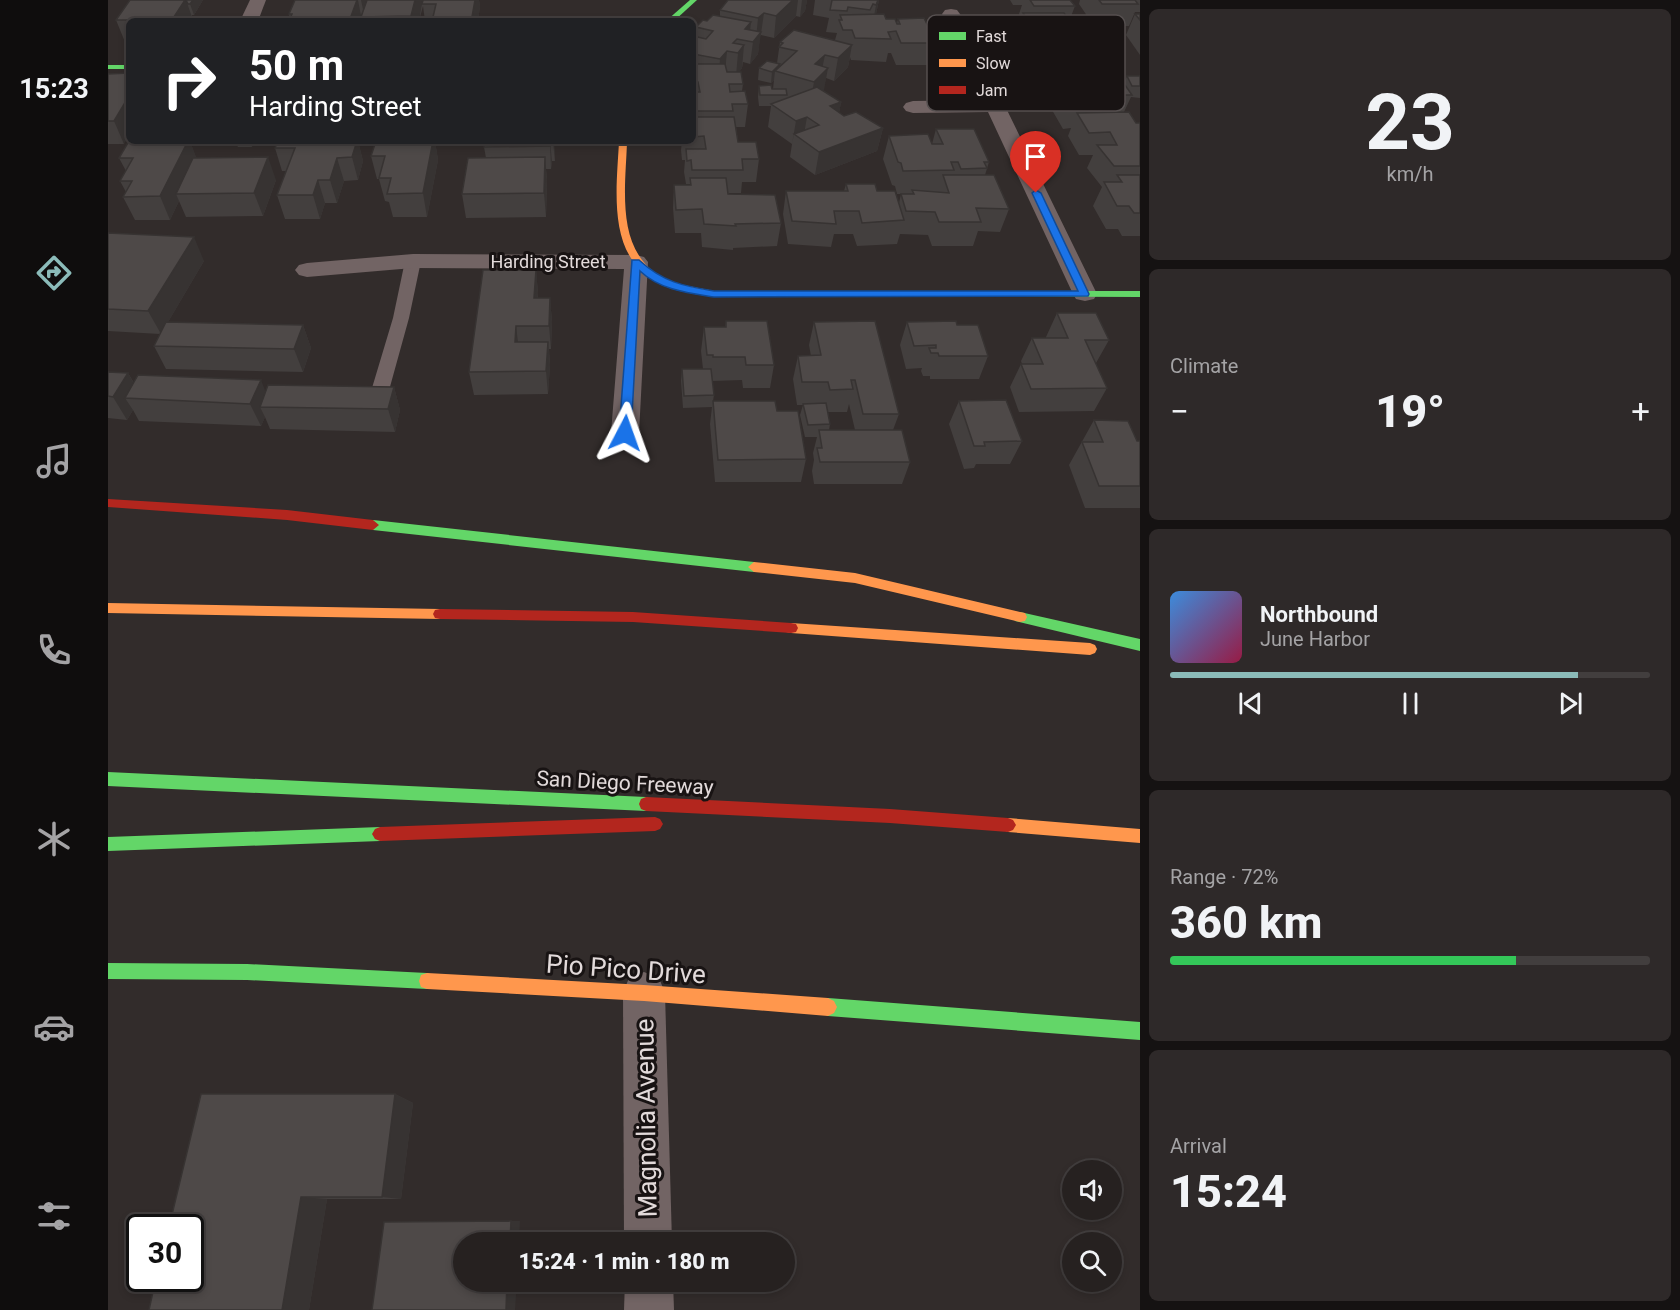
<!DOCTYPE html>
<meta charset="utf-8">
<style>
:root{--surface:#262120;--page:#2e2929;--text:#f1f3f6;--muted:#a4a3a5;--line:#423e3e;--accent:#8bbbb9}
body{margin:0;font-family:Roboto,sans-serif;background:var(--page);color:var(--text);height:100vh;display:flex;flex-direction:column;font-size:22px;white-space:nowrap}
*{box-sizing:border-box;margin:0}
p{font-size:20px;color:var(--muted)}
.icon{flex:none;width:33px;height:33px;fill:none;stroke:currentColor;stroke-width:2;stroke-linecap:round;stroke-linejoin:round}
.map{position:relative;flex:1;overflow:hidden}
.side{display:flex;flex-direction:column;gap:9px;padding:9px;background:#151212;width:540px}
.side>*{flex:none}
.guide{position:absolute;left:18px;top:18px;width:570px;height:126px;border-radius:9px;box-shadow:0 3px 9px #0003,0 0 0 2px var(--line);background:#202124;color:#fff;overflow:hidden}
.buttons{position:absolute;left:954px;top:1160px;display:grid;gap:12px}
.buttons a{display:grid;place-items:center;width:60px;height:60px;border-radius:50%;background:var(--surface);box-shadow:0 3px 9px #0003,0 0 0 2px var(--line);font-size:30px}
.speed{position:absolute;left:18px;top:1214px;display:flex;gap:12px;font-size:30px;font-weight:700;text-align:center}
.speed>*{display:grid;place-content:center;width:78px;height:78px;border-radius:50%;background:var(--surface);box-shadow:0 3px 9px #0003,0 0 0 2px var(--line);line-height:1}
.speed .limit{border:3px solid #111;border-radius:9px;background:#fff;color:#111}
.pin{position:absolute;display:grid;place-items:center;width:51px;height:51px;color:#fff;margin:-62px -26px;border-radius:50% 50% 50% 0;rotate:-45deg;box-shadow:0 0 6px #0007}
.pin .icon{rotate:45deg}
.me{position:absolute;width:66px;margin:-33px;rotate:4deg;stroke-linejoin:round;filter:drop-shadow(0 0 4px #0008)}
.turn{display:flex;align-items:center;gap:21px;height:126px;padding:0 24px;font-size:27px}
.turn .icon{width:78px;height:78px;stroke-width:2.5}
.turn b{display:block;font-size:42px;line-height:51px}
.big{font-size:45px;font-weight:800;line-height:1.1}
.side .widget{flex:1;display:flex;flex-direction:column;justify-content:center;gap:9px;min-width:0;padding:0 21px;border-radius:9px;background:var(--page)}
.side .dial{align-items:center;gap:0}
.dial b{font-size:78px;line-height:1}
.song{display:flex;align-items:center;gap:18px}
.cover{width:72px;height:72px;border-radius:9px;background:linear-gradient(135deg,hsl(210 70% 55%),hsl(340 70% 35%))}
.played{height:6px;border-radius:3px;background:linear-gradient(90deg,var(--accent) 85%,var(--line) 85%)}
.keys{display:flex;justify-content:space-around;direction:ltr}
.heat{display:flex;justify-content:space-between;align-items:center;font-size:33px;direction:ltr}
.charge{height:9px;border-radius:4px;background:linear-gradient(90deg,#34c759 72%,var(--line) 0)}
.trip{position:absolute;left:345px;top:1232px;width:342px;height:60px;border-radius:30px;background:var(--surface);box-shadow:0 3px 9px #0003,0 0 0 2px var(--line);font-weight:800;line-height:60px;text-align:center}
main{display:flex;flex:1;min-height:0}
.tab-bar{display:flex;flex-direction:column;width:108px;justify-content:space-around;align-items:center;background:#0f0d0d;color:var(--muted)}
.tab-bar .icon{width:42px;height:42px}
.tab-bar .current{color:var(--accent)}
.tab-bar b{font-size:27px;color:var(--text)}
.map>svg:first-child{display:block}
</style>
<main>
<nav class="tab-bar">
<b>15:23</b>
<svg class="icon current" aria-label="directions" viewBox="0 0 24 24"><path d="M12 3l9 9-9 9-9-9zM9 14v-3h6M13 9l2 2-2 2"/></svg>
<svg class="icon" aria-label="music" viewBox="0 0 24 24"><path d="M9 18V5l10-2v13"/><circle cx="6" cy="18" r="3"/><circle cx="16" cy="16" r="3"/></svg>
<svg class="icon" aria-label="phone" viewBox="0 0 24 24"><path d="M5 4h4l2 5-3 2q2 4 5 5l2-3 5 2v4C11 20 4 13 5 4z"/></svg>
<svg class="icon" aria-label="climate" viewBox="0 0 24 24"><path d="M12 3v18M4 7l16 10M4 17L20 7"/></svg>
<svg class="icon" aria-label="car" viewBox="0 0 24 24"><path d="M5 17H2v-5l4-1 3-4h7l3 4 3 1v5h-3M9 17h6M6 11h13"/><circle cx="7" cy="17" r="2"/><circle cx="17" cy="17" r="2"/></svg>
<svg class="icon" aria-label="filters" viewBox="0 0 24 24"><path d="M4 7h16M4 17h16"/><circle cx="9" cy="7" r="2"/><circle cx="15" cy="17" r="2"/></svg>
</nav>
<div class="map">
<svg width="1032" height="1310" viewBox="0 0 1032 1310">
<rect width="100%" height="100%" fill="#322c2b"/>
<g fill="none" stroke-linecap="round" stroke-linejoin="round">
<polygon fill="#726464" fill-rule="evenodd" points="305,256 313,261 301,318 280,394 277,398 271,400 241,397 238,393 241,389 264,388 285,318 297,261"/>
<g fill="#726464" fill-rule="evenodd">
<polygon points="142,0 158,0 150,21 132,21"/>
<polygon points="843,9 849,10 852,14 989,294 986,299 977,301 968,299 965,294 880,112 805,113 798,111 795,107 798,103 805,101 875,100 834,14 837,10"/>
<polygon points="305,254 528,255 536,257 540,262 531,433 527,440 517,443 507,440 503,433 516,269 305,268 199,277 191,275 187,270 191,265 199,263"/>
<polygon points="536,972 551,978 557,993 564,1242 516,1242 515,993 521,978"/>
<polygon points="517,1281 565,1281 566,1310 516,1310"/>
</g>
<g fill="#63d668" fill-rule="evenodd">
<polygon points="582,0 589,0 566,21 558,21"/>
<rect x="0" y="65" width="21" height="4"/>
<polygon points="827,291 1032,291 1032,297 824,296 824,292"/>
<polygon points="265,520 646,562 652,567 646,572 265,530 259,525"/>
<polygon points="912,612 1032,639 1032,651 907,621 905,617 907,613"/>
<polygon points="0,772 538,797 543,799 545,804 543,809 538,811 0,786"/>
<polygon points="272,827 277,829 280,834 277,839 272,841 0,851 0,837"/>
<polygon points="0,963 139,964 319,973 325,975 327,981 325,987 319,989 139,980 0,979"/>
<polygon points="720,998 1032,1022 1032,1040 720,1016 714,1013 711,1007 714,1001"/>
</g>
<g fill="#ff974d" fill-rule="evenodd">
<path d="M511,141H519C518,184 507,246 549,274C566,285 587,287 606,291H827L832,294L827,297H606C586,293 566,290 548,281C498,255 509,187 511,141Z"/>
<polygon points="646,562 747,573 912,612 917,613 919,617 917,621 912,622 747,583 646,572 640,567"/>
<polygon points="0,603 332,609 337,610 339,614 337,618 332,619 0,613"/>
<polygon points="683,623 982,643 987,645 989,649 987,653 982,655 683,633 678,632 676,628 678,624"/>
<polygon points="900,818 1032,829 1032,843 900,832 895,830 892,825 895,820"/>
<polygon points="319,973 536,985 720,998 726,1001 729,1007 726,1013 720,1016 536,1001 319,989 313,987 311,981 313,975"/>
</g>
<g fill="#b3261e" fill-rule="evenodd">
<polygon points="0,499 179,510 265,520 271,525 265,530 179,520 0,507"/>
<polygon points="332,609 525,612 683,623 688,624 690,628 688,632 683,633 525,622 332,619 327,618 325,614 327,610"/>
<polygon points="538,797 782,809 900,818 905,820 908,825 905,830 900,832 782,823 538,811 533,809 531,804 533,799"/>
<polygon points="547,817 552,819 555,824 552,829 547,831 272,841 267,839 264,834 267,829 272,827"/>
</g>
</g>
<g fill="#433f3e" fill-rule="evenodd">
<polygon points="22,0 95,0 86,15 84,15 85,20 85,21 21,21 21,42 17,42 8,20"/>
<polygon points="187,0 315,0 315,2 315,0 371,0 372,6 370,21 317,21 315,6 311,21 182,21 181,14"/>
<polygon points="620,0 699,0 697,11 692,17 688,16 666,38 653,35 652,36 650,54 642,64 635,62 634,68 631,72 635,84 634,91 640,104 637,127 628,127 630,142 651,159 648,182 634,182 633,193 620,193 673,223 669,246 625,248 625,250 594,247 593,233 567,233 565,208 566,185 582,185 582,184 578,184 576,172 577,160 574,160 573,150 574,141 585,141 585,36 588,37 588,27 599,21 612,16 612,10"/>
<polygon points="707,0 771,0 768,14 789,23 790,19 828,43 822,65 788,65 783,53 780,53 778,62 743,60 742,57 740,67 726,81 718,78 715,91 733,102 731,113 736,116 775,128 769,151 707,175 682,157 684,144 660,127 663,106 651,106 650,97 651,86 665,89 666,80 663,83 650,80 651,68 669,63 672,42 727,40 729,33 718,32 721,18 705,15"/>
<polygon points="902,0 962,0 967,6 962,19 980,29 975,42 982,53 979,59 1004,85 1015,85 1019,76 1032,76 1032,98 1023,97 1016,112 1028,123 1032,123 1032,236 1014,236 1010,229 998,229 985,206 994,187 979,168 985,155 971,155 960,136 963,128 955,129 944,110 948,99 940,99 934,89 936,85 934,82 937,75 929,75 917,59 921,50 912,50 908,41 909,37 908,35 913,19 911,14 914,5 905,5"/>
<polygon points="972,0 1032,0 1032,12 1027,12 1021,26 986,26 971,4"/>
<polygon points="1027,14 1032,14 1032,55 1018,35"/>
<polygon points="0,74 16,144 0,144"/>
<polygon points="828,129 881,162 877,175 901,209 892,232 870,231 865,246 824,246 820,235 792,234 789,244 749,246 745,234 726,234 723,247 680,244 675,214 678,191 736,191 738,184 769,191 791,203 793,194 803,194 789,194 787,186 784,185 775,159 781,136 824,144"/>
<polygon points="21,141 91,141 90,144 83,144 88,158 168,180 155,216 78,217 71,201 62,220 27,220 15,197 18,192 12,181 18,171 11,158"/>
<polygon points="112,141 168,141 167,143 145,143 144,147 130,147 128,144 113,144"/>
<polygon points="250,141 255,161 250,180 236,181 229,203 217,203 212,219 177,219 169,195 178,171 174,171 167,148"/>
<polygon points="268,141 327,141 330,160 319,217 285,217 281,202 277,201 271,179 269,179 263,156"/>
<polygon points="377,141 448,141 448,144 446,144 447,161 444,161 443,169 438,169 439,180 438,217 358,218 354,194 378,158 376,147"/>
<polygon points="0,233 96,261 60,322 195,325 203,348 195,372 58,369 46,346 52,334 0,331"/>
<polygon points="428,270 430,293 430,298 442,298 444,322 443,349 441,349 442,365 440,394 366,395 361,372"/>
<polygon points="949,313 1001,340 988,363 987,363 999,388 986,411 911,412 902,387 913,364 914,364 913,361 924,338 938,338 938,337"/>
<polygon points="618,321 666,365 662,388 635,388 634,380 604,381 606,395 605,401 669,411 698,459 693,482 607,482 602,424 604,407 575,408 573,381 574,369 595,369 593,351 596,327 617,327"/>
<path d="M706,322L791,414L785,430L802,462L794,484H706L704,471L706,460L705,453L709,437H697L692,415L695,405H689L685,379L690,356H703L701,345ZM741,404L747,430H721L722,424L720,412H739Z"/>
<polygon points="799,322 849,325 880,356 871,379 822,379 822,376 815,376 813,371 814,368 798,369 792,345"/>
<polygon points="0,372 20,373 26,383 158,392 286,387 292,410 287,432 162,429 157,417 153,426 31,421 25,410 19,420 0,418"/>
<polygon points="851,401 914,441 902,464 868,464 866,468 856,469 841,424"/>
<polygon points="986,420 1029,441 1032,441 1032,508 977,508 961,465"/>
<polygon points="287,1094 305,1103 293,1199 219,1199 201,1310 41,1310"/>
</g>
<g fill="#373332">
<polygon points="77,0 78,0 85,20 85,21 64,21"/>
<polygon points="85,0 95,0 86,15 82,4"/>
<polygon points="249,0 250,0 254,21 242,21 242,19"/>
<polygon points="253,0 260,0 256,14"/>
<polygon points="307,0 315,0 315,4 314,4 311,21 304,21 303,16"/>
<polygon points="367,0 371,0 372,6 370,21 364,21 364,17"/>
<polygon points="685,0 690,0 688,16 666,38 668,16"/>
<polygon points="694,0 699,0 697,11 692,17"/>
<polygon points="769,0 771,0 767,19 764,27"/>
<polygon points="656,13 650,54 642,64 645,42 648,39 650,18"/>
<polygon points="643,22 641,41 637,29"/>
<polygon points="636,45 634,68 628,76 630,53"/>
<polygon points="744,45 740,67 726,81 730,58"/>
<polygon points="619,51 617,73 610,82 612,59"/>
<polygon points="717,55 713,74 720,68 716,90 702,104 706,82 707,64"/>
<polygon points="672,64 671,72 667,71 666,80 663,83 664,72"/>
<polygon points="21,96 21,136 16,144 6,121"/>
<polygon points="733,102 729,125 722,106"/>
<polygon points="699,117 695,140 686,134 684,144 688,121"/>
<polygon points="775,128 769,151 707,175 711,152"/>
<polygon points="80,141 82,141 90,162 68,194 71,201 62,220 52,196"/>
<polygon points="142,141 145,141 145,143 144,147"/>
<polygon points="249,141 250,141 255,161 250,180 244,157"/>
<polygon points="325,141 327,141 330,160 319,217 315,193"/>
<polygon points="442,141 444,161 443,169 442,146"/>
<polygon points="445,141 446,141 447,161"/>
<polygon points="160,157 168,180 155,216 146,193"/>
<polygon points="437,157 439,180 438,217 436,193"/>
<polygon points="229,158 236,181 229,203 222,180"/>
<polygon points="210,180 217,203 212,219 205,195"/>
<polygon points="86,237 96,261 53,334 40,311"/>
<polygon points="428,270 430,293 428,322 426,298"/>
<polygon points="442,298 444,322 443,349 441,326"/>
<polygon points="195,325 203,348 195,372 186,349"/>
<polygon points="408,326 411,350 407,342"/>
<polygon points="440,342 442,365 440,394 438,371"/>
<polygon points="20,373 33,396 17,398 25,410 19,420 5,397"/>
<polygon points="153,380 162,403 152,407 157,417 153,426 142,404"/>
<polygon points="286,387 292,410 287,432 280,409"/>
<polygon points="287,1094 305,1103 293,1199 274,1197"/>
<polygon points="193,1197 219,1199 201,1310 174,1310"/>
<polygon points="403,1221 412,1221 411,1242 402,1242"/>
<polygon points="399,1281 409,1281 407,1310 398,1310"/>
</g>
<g fill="#4e4948" stroke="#373332" stroke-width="1.5">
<polygon points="22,0 77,0 64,20 8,20"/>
<polygon points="78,0 85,0 82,4 80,4"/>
<polygon points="187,0 249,0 242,19 182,19 184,14 181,14"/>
<polygon points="259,0 307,0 303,16 253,17"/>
<polygon points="315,0 367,0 364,17 325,17 328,4 314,4"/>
<polygon points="620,0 685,0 668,16 656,13 650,18 612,10"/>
<polygon points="724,0 770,0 768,5 765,4 762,10 740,7 739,11 722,10"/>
<polygon points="922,0 962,0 967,6 926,6"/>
<polygon points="991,0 1027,0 1030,4 994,4"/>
<polygon points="915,13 956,13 960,19 973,19 980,29 972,29 974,32 969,32 982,53 938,53 925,37 943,37 938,28 920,28 915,19 919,19"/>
<polygon points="776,14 778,19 787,19 789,24 792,24 790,19 816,18 828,43 793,43 788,31 780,32 783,39 747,38 744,30 735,30 731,20 734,20 732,15"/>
<polygon points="1027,14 1032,14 1032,20"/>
<polygon points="605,15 643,22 637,29 653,32 645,42 629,39 625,43 636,45 630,53 619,51 612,59 585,54 585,36 598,39 605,31 588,27 595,20 599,21"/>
<polygon points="686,30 744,45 730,58 717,55 707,64 720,68 706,82 667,71 689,51 671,47 675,43 672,42"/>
<polygon points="986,59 1004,85 1017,85 1024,95 1010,95 1016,105 964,106 953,87 975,87 968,76 949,77 943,67 947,67 942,60"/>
<polygon points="659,61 672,64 664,72 651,68"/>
<polygon points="585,64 617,64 619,72 633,72 635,84 621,84 622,92 637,91 640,104 624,104 625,111 585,111 585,92 592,92 590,82 585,82"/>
<polygon points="21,73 21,96 6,121 0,121 0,74"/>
<polygon points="1019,76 1032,76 1032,86 1024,86"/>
<polygon points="663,85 664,89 678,89 679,95 652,95 651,86"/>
<polygon points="709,87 733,102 722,106 736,116 748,112 775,128 711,152 686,134 711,125 699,117 688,121 663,104"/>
<polygon points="1021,112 1028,123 1032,123 1032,166 1006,166 989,145 1009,145 1002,132 981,133 969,113"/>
<polygon points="585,117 626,117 630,142 648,142 651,159 634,159 635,170 584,170 583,160 579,161 578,149 598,149 596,136 585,137"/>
<polygon points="828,129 866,129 881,162 876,162 879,168 853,169 850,162 843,162 846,170 795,171 793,163 790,162 781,136 820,134 824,144 835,144"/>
<polygon points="21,141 80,141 52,196 15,197 24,181 12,181 25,158 11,158"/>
<polygon points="170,141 249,141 244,157 229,158 222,180 210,180 205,195 169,195 187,148 167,148"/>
<polygon points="268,141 325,141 315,193 279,194 283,178 271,178 277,156 263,156"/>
<polygon points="377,141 442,141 442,146 376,147"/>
<polygon points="160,157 146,193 68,194 85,158"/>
<polygon points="437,157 436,193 354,194 360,158"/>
<polygon points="835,175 886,175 901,209 868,208 873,222 831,222 827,212 798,211 793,194 806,194 804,190 841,193"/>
<polygon points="1009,175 1032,175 1032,213 1026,213 1021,206 1009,206 996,182 1014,182"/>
<polygon points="582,178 618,178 620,194 667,195 673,223 627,224 628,226 596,224 594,209 568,210 566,185 583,185"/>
<polygon points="738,184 767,184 769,191 787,191 796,220 754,223 751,211 726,211 728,224 684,221 678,191 740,191"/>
<polygon points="0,233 86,237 40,311 0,309"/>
<polygon points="375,270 428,270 426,298 442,298 441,326 408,326 407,342 440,342 438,371 361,372"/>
<polygon points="949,313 988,313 1001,340 977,340 999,388 923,389 913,364 935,364 924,338 960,338"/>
<polygon points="618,321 659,321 666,365 638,365 637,357 605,357 605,355 599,355 596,327 618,327"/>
<polygon points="767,321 791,414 755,414 747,380 743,380 745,389 722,390 720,382 694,382 690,356 713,355 706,322"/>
<polygon points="848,321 849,325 870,325 880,356 831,356 830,353 823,353 821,348 828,348 828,345 806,346 799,322"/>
<polygon points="58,322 195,325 186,349 46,346"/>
<polygon points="574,369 603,369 606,395 576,396"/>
<polygon points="0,372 20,373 5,397 0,396"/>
<polygon points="30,375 153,380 142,404 17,398"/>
<polygon points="160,385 286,387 280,409 152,407"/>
<polygon points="898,400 914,441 876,442 877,446 866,446 851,401"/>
<polygon points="605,401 667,401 669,411 690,411 698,459 610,460"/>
<polygon points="718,403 722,424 700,425 695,404"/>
<polygon points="986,420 1020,421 1029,441 1032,441 1032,486 991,486 974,442 995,442"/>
<polygon points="711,430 794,430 802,462 712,462 709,448 714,448"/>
<polygon points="93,1094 287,1094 274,1197 193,1197 174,1310 41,1310 48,1278 82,1278 82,1227 61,1227"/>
<polygon points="403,1221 402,1242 356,1242 356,1281 399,1281 398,1310 264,1310 276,1222"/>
</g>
<path fill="#1a73e8" stroke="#114b97" stroke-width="1.5" d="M928,190L933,193L981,294L980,296L606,297C580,293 552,290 532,271L523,433L517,437L511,433L524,260H531C555,282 575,286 606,291H970L924,193Z"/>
<g text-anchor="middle" stroke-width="6" stroke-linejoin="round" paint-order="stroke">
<g font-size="18" fill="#e2dada" stroke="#181313">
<text x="440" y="268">Harding Street</text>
</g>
<g font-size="21" fill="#e2dada" stroke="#181313">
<text transform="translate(517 783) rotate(3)" y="7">San Diego Freeway</text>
</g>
<g font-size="26" fill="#e2dada" stroke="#181313">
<text transform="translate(518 969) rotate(4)" y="9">Pio Pico Drive</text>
<text transform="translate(538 1118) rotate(-91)" y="9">Magnolia Avenue</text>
</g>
</g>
<rect x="819" y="15" width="198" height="96" rx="9" fill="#181313" stroke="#554f4f" stroke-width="1.5"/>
<rect x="831" y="32" width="27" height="8" fill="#63d668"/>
<rect x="831" y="59" width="27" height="8" fill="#ff974d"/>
<rect x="831" y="86" width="27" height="8" fill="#b3261e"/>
<g font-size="16" fill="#e2dada">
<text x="868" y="42">Fast</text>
<text x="868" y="69">Slow</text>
<text x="868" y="96">Jam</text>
</g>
</svg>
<div class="buttons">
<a><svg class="icon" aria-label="sound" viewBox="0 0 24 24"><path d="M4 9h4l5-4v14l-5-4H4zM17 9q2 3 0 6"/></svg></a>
<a><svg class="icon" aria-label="search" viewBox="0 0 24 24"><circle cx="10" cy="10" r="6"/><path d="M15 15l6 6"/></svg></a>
</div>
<div class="speed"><div class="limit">30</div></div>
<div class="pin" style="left:928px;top:193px;background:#d93025"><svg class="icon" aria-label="arrive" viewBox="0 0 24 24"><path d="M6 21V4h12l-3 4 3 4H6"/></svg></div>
<svg class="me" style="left:517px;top:433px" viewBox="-20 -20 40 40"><path d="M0-17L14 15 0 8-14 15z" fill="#1a73e8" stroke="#fff" stroke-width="4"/></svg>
<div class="trip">15:24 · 1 min · 180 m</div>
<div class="guide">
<div class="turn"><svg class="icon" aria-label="right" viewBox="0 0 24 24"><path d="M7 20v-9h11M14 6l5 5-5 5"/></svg><div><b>50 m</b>Harding Street</div></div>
</div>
</div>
<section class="side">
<div class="widget dial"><b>23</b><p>km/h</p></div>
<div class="widget"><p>Climate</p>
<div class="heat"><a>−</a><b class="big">19°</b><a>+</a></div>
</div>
<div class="widget">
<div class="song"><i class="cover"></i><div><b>Northbound</b><p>June Harbor</p></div></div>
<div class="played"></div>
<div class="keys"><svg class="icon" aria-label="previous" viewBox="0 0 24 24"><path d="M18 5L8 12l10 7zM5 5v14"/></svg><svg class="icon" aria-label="pause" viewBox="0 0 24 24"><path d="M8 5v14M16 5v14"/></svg><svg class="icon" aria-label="next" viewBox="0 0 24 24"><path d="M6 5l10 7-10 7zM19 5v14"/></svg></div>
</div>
<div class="widget"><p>Range · 72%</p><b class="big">360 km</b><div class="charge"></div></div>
<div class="widget"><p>Arrival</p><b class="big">15:24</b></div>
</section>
</main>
